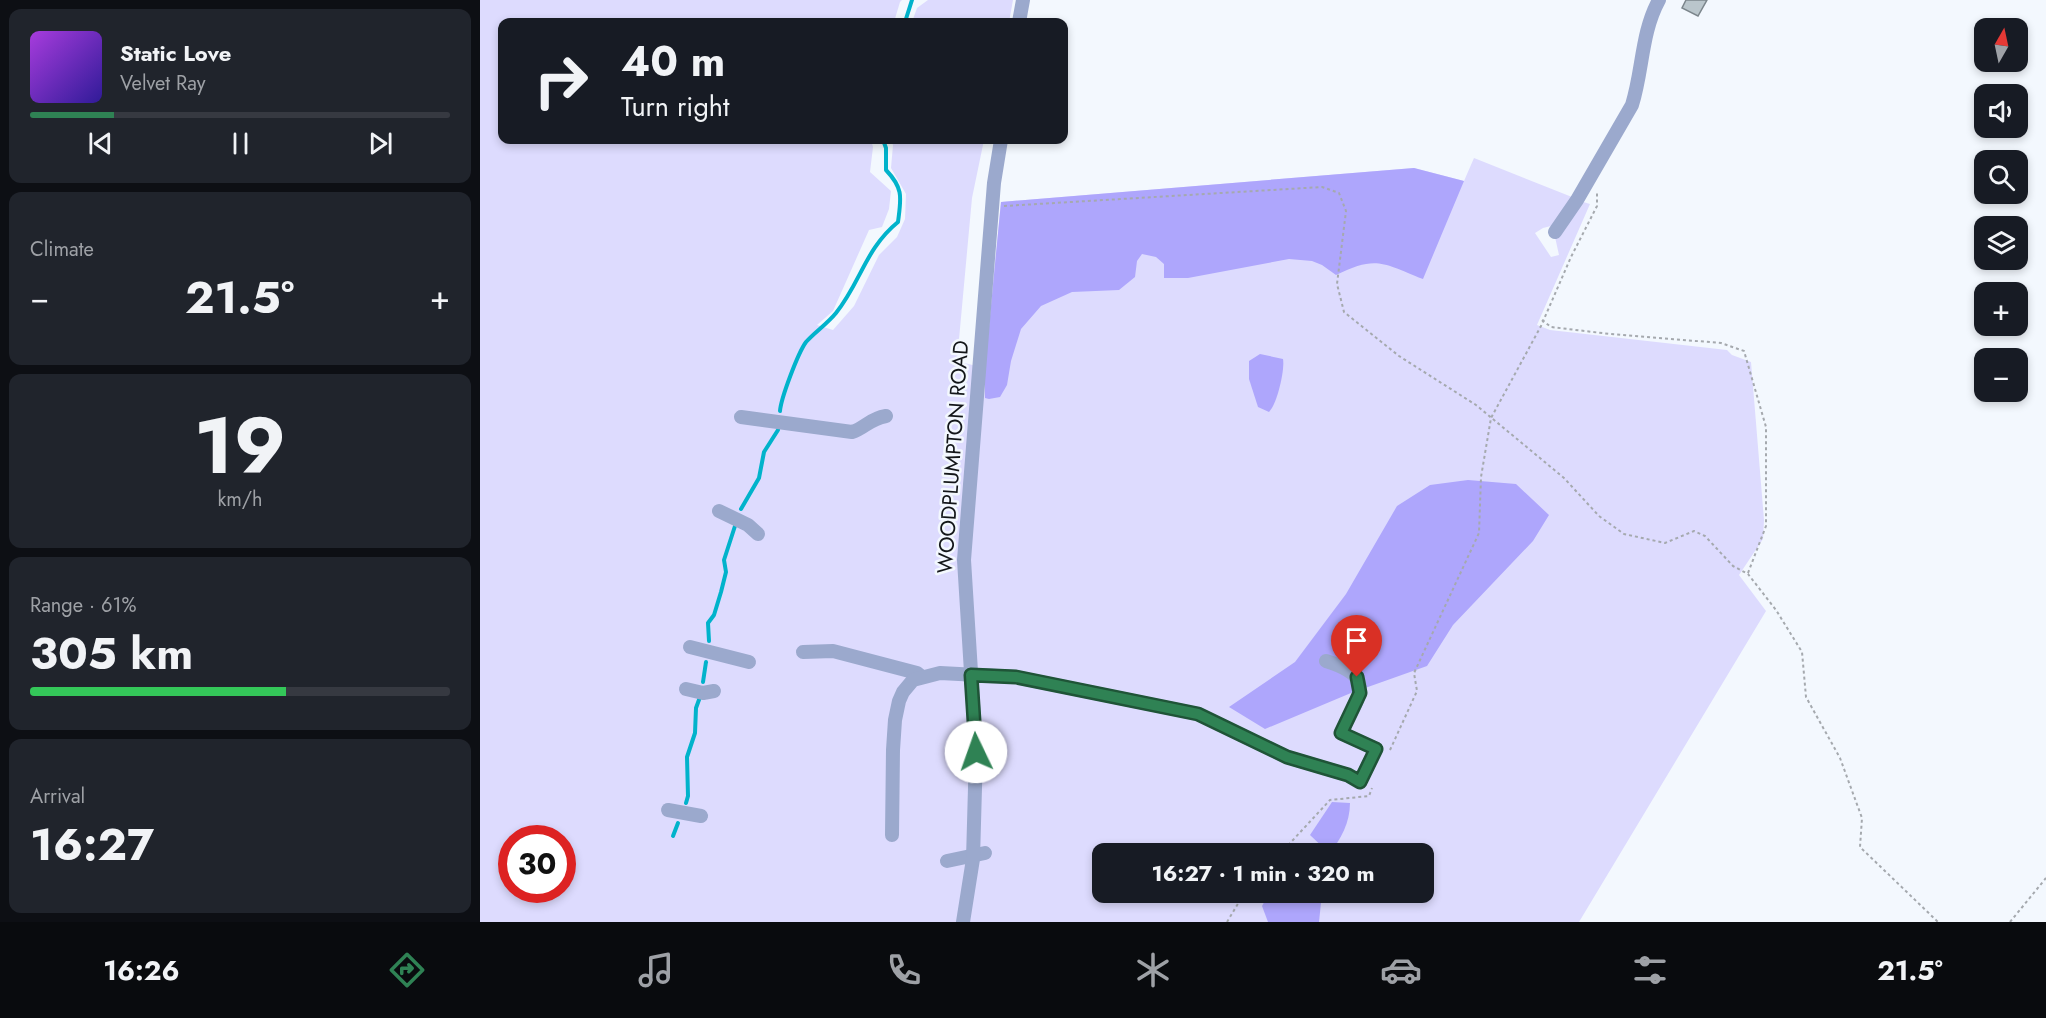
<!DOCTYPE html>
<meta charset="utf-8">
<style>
:root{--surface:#171b24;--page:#20242c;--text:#f1f3f6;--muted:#9ea1a6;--line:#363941;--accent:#2f8254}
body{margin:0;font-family:Jost,sans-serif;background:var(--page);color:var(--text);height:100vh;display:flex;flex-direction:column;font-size:22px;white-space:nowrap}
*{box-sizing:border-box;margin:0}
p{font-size:20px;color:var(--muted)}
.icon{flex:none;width:33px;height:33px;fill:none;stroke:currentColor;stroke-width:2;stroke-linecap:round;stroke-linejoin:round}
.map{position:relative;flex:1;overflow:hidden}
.details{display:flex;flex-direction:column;gap:9px;padding:9px;background:#0d0f14;width:480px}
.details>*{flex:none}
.banner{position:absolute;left:18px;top:18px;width:570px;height:126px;border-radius:12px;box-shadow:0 3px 9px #0003;background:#171b24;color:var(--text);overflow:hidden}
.needle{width:39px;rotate:9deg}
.controls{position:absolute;left:1494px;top:18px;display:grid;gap:12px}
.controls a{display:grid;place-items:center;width:54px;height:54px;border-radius:12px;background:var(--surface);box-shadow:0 3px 9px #0003;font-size:30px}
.speed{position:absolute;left:18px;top:825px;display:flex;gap:12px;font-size:30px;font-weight:700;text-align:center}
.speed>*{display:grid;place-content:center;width:78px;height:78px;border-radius:50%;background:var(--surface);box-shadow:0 3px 9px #0003;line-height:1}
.speed .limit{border:9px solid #d22;background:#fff;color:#111}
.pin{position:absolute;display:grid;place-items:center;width:51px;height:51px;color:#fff;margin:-62px -26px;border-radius:50% 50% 50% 0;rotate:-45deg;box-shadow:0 0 6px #0007}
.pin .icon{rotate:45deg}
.me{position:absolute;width:66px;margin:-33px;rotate:357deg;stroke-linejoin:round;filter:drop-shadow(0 0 4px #0008)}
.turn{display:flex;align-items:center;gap:21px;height:126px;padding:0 24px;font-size:27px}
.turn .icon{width:78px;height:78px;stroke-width:2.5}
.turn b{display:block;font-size:42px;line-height:51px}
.big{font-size:45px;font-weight:700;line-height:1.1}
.details .tile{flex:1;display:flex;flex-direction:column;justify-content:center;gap:9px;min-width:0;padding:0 21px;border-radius:12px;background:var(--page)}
.details .dial{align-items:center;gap:0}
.dial b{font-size:78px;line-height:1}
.song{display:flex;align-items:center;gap:18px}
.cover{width:72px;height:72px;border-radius:9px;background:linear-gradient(135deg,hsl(280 70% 55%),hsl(250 70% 35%))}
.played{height:6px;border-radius:3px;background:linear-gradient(90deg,var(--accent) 20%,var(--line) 20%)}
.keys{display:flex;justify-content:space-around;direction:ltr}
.heat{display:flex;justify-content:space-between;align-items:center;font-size:33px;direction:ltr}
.charge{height:9px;border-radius:4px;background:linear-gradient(90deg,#34c759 61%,var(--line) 0)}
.trip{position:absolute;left:612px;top:843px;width:342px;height:60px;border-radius:12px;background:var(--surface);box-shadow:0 3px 9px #0003;font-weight:700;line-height:60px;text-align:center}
.dock{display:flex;height:96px;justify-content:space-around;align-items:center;background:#090b0e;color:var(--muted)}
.dock .icon{width:42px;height:42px}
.dock .current{color:var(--accent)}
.dock b{font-size:27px;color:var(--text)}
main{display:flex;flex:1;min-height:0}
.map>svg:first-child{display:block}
</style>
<main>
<section class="details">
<div class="tile">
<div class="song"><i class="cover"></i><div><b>Static Love</b><p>Velvet Ray</p></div></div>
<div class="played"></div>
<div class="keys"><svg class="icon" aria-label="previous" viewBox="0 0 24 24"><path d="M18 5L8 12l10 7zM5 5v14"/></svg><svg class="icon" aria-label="pause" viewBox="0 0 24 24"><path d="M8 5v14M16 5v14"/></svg><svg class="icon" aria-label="next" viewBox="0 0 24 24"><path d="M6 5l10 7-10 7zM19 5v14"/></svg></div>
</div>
<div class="tile"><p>Climate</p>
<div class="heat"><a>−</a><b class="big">21.5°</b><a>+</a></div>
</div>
<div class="tile dial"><b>19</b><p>km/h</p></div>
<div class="tile"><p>Range · 61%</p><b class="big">305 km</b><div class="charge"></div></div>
<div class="tile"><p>Arrival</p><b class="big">16:27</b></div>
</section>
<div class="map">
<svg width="1566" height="922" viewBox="0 0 1566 922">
<rect width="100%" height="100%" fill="#f3f8fe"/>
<g fill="#dddbfe" fill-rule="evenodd">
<path d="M0,0H422L420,2L414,22H22V140H391L393,147L390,172L411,191L409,209L402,227L389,230L353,311L337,325L353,330L374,306L399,255L417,237L425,219L426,194L411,168L413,145L411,140H504L492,198L477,361L504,368L521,202L934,168L984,181L994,158L1092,197L1075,225L1063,228L1055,233L1071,257L1079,255L1075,237L1100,201L1110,204L1057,325L1070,330L1247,350L1252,355L1271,362L1284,520L1283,539L1259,575L1286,611L1099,922H0ZM32,838H82V890H32ZM622,854H944V892H622Z"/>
<polygon points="448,0 533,0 529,22 432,22 437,8"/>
</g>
<g fill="#aea6fc">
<path d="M934,168L984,181L943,279C903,263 896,255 856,275L842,265L832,261L809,259L708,278H684V264L676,257L662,254L657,261L655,277L639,290L592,292L561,306L541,329L531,361L527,385L520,397L509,399L505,398V368L521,202Z"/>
<path d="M780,354L803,359C805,370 797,404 789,412L778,407L769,379V361Z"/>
<polygon points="988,480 1036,484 1069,515 1053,541 973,625 947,666 871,693 785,729 749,707 815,662 866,594 917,506 950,485"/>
<path d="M852,802L870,803C870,822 861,840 849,853L830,835Z"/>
<polygon points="790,892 842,893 839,922 788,922 782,906"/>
</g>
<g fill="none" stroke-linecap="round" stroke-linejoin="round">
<g stroke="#01b3cb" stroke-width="4">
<polyline points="425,22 432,0"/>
<path d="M300,411C301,398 318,353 326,342C335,332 347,324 356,313C381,282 385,249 418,222C421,198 424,189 406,170V148L403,140"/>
<polyline points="261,509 279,478 284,452 298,430"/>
<polyline points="229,641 228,623 234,615 241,592 246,572 244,560 255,526"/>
<polyline points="223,682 226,662"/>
<polyline points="206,803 208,796 207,757 215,733 216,708 220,697"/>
<polyline points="193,836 198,823"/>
</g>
</g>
<polygon fill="#bac6cc" stroke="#7c868c" stroke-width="1.5" points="1206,0 1227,0 1218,16 1202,8"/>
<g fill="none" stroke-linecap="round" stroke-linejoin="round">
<g stroke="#a5a9ae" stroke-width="2" stroke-dasharray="3 3" stroke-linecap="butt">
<polyline points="524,206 842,187 859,193 866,211 857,284 864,312 919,356 996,405 1084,478 1119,516 1144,534 1185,543 1214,531 1225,536 1253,566 1268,574 1296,610 1322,652 1326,697 1360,758 1382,818 1380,847 1458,922"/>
<polyline points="1062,320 1071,327 1130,334 1241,343 1264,351 1286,427 1286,526 1268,573"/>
<polyline points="910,750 937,691 934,673 999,533 1001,477 1011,418 1061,326 1091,257 1117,206 1117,193"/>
<polyline points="800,854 850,800 889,796 892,788"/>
<polyline points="747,922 765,892"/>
<polyline points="1530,922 1566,878"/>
</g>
<g stroke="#9ba9cd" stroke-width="14">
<polyline points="539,22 543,0"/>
<path d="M1075,232L1097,200L1152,105C1163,70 1161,33 1179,0"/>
<path d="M261,417L372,432C385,428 389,419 406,416"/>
<polyline points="239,511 268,525 278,534"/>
<polyline points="210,647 269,662"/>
<polyline points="323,652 353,651 437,673 442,677"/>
<polyline points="206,689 223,693 234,691"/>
<polyline points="188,810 221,816"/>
<path d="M412,835L413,750L415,720L419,701L423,692L433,680L460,673L536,677L718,714L807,757L868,775L880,781L896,749L861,733C879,696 898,677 846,661"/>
<polyline points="467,861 505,853"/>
<polyline points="483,922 493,859 496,752 484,560 514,183 521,140"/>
</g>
</g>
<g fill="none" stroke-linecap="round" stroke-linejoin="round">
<defs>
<polyline id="route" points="496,752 491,675 536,677 718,714 807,757 868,775 880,782 896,749 861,733 880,693 877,677"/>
</defs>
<use href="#route" stroke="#1f5437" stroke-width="15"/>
<use href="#route" stroke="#2f8254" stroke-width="10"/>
</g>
<g text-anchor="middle" stroke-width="5" stroke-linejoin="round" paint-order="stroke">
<g font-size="21" fill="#131619" stroke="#f3f8fe">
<text transform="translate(473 457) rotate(-86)" y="7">WOODPLUMPTON ROAD</text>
</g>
</g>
</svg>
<div class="controls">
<a><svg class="needle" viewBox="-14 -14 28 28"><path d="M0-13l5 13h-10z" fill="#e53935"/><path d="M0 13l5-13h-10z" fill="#9ea1a6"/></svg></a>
<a><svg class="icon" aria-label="sound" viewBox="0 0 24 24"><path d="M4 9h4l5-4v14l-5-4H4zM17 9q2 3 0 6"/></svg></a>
<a><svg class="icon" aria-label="search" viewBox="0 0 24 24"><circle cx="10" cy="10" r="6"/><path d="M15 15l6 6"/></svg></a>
<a><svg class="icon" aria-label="layers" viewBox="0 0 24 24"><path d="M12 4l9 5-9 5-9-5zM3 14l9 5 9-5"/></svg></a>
<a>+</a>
<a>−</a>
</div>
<div class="speed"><div class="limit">30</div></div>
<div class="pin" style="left:877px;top:677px;background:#d93025"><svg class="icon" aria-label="arrive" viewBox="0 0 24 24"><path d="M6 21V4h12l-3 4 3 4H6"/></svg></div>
<svg class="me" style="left:496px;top:752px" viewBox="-20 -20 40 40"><circle r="19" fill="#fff"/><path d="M0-13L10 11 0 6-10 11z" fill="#2f8254"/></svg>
<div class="trip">16:27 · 1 min · 320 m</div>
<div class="banner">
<div class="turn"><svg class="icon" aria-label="right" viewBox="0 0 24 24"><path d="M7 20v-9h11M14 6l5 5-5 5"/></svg><div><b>40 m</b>Turn right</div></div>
</div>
</div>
</main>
<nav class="dock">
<b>16:26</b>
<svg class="icon current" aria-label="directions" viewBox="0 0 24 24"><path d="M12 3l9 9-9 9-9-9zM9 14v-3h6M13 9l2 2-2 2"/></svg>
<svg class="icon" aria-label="music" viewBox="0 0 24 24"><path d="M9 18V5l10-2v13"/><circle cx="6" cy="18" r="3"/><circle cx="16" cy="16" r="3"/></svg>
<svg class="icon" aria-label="phone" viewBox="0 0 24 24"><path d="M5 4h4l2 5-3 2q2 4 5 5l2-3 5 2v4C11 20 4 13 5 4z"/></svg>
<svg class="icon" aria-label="climate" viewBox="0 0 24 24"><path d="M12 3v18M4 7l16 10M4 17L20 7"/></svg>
<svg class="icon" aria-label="car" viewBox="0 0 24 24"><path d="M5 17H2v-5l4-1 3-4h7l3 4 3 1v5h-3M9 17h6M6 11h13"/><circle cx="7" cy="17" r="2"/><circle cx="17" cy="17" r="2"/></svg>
<svg class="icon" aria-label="filters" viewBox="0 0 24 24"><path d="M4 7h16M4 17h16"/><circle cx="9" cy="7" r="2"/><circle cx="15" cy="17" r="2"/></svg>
<b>21.5°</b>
</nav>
